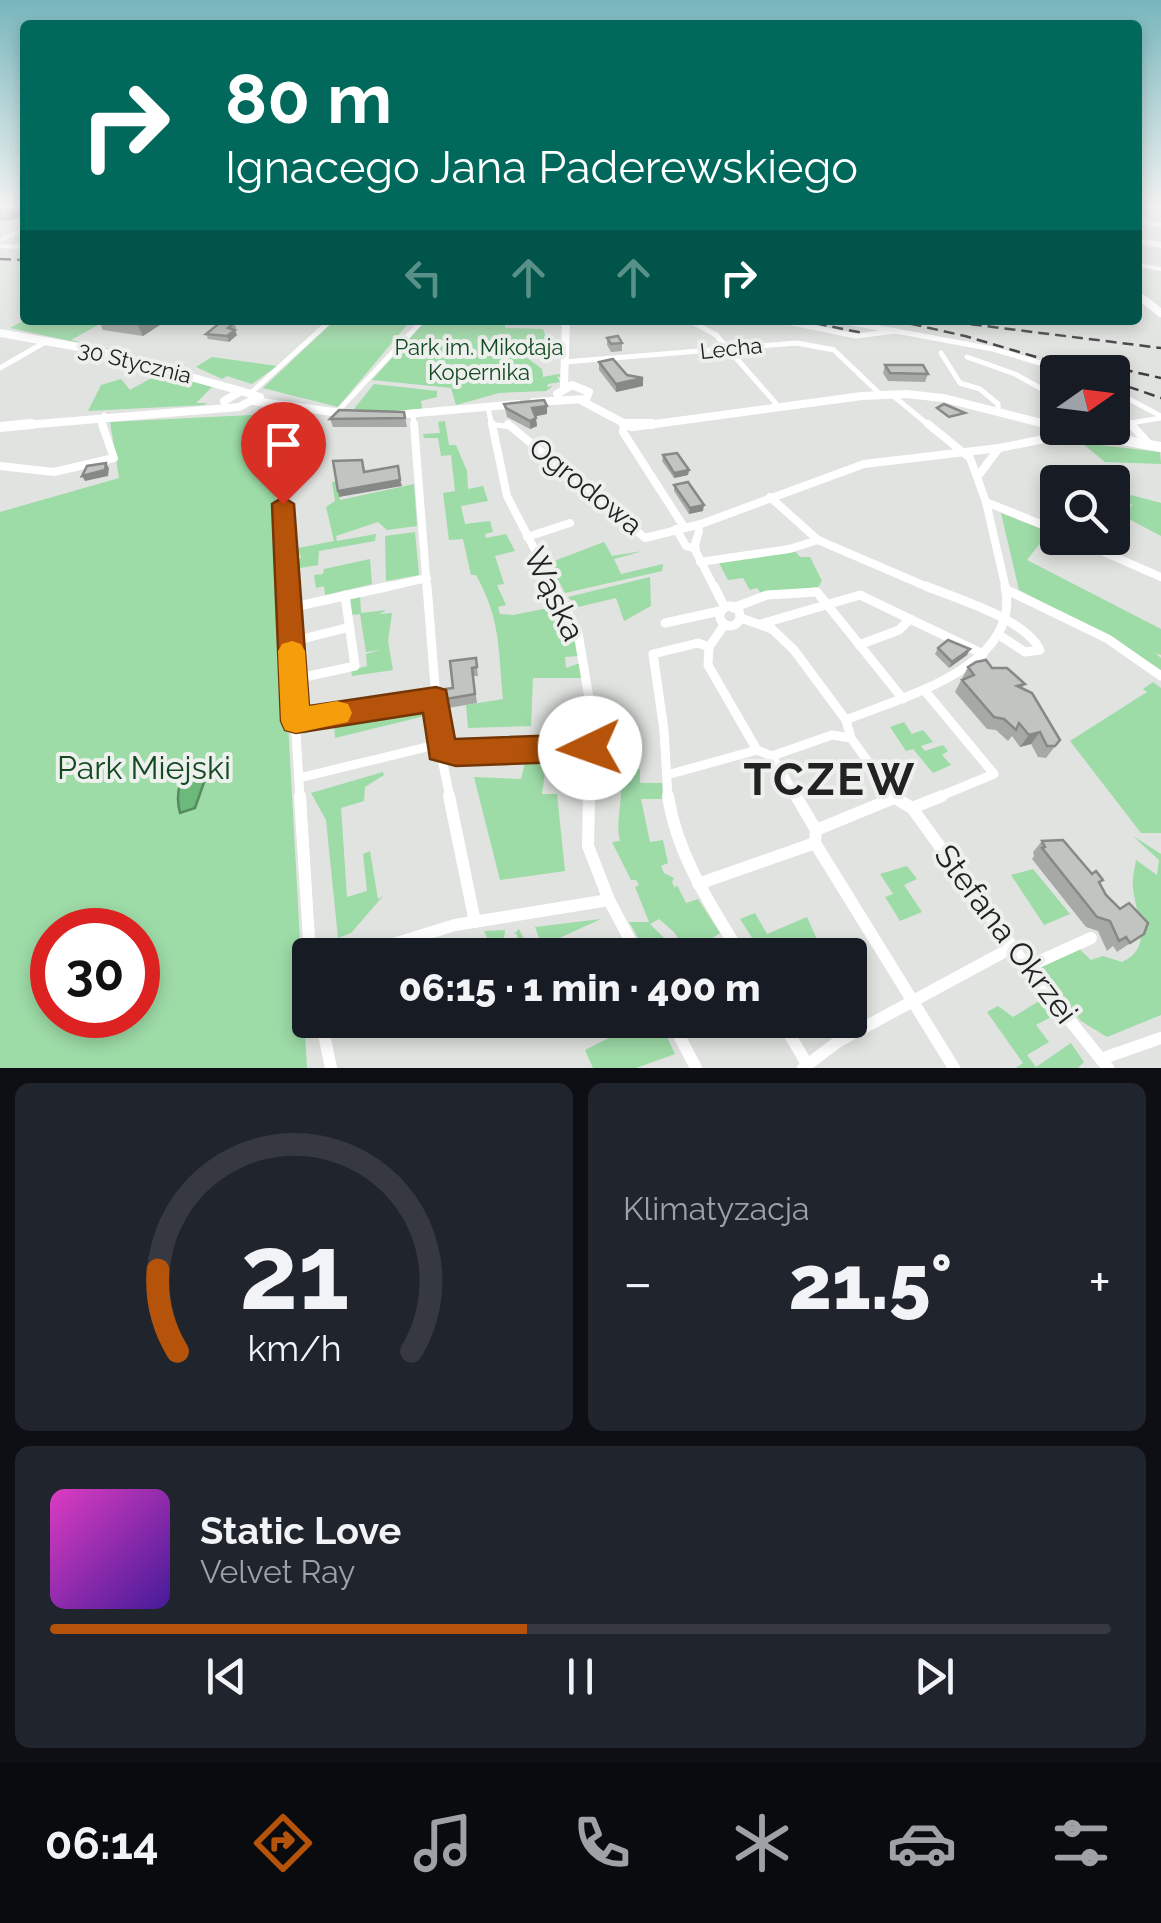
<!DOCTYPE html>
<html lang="pl">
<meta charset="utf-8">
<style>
:root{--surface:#171b24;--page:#20242c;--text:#f1f3f6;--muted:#9ea1a6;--line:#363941;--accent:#b45309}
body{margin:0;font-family:Raleway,sans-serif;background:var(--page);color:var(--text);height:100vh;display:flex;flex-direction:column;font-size:38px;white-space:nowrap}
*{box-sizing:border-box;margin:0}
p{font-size:32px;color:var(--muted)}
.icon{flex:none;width:55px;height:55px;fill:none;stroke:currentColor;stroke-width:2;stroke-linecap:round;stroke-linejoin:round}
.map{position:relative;height:1068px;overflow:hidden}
.details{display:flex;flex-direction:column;gap:15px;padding:15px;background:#0d0f14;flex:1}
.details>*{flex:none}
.hud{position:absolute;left:20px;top:20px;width:1122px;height:305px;border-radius:10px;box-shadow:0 5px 15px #0003;background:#00695c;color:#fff;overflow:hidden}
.needle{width:65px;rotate:76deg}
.buttons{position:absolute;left:1040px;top:355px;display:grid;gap:20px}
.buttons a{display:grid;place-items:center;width:90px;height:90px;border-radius:10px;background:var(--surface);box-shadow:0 5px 15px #0003;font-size:50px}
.speed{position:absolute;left:30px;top:908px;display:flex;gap:20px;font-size:50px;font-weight:700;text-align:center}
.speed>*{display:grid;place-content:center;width:130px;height:130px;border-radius:50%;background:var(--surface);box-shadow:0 5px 15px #0003;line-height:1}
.speed .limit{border:15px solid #d22;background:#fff;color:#111}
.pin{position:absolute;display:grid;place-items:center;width:85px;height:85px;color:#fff;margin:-102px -42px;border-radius:50% 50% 50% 0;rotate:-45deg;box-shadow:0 0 10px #0007}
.pin .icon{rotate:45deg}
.me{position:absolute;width:110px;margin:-55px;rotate:267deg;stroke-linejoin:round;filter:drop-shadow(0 0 8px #0008)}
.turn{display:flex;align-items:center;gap:35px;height:210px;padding:0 40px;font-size:45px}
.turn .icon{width:130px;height:130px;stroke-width:2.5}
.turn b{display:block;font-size:70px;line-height:85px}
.lanes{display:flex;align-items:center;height:95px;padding:0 40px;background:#0003;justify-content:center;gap:50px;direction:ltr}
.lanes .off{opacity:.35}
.big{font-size:75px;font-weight:800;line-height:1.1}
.details .widget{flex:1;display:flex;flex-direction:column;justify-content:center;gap:15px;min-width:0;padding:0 35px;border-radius:15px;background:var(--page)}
.details .dial{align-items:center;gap:0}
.dial svg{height:260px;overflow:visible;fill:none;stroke:var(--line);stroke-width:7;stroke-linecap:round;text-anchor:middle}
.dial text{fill:var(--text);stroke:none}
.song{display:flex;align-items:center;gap:30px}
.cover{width:120px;height:120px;border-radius:15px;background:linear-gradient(135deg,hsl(310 70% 55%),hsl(260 70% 35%))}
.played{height:10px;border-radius:5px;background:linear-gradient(90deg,var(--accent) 45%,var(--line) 45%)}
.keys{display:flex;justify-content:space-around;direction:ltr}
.heat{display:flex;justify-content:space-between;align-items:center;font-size:55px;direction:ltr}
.details .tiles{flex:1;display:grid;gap:15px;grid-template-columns:1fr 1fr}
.widget:last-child{grid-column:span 2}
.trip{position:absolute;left:292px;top:938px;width:575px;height:100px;border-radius:10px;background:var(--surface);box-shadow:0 5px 15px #0003;font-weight:800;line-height:100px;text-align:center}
.tabs{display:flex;height:160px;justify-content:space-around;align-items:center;background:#090b0e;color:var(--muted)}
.tabs .icon{width:70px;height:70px}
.tabs .selected{color:var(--accent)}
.tabs b{font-size:45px;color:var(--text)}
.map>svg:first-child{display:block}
</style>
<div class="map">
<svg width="1161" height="1068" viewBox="0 0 1161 1068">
<rect width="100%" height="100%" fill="#e0e3e0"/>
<g fill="#9ddba7" fill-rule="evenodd">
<polygon points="25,320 107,320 71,340 121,352 10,328"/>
<polygon points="335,320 411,320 338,407 263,388"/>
<polygon points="426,320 505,320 505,328 543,329 548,343 526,357 542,369 543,377 559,374 563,378 557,376 560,382 548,384 547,387 553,386 546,391 499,393 456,405 451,388 372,380"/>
<polygon points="212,357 277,366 252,384 227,376 222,379 196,367"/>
<polygon points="162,372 223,390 212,387 196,403 208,403 203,405 88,411 101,385 121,379 130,390"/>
<polygon points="374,384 437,391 437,397 421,401 422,409 371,413 341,410 376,412 354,409"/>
<path d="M271,414L307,1068H0V512L119,478L110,422ZM52,930H138V1015H52Z"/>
<path d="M445,421L449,445H456L467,471L468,489L483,486L488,501L461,506L465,524L490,521L493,532L485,534L486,538L506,534L515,551L495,556L504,584L497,585L506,605L498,607L500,614L513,615L559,606L573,634L579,656L565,657L566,668L580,663L582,678H533L531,726L468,728L466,705L503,699C498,648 501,620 476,575H471L463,539L449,540L443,493L455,491L451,455L441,456L438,438H424L423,434L440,433L438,422Z"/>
<polygon points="1082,443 1160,452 1161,464 1105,462"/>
<polygon points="338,481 340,500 414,484 417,526 387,530 378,522 336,536 337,541 376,534 375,541 319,551 318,565 294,569 294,561 301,558 300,554 293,555 293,549 334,541 326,507 335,501 332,482"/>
<polygon points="1112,490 1161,503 1161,536 1123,516 1132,505"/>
<polygon points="1001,513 1049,532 1027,560 1161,629 1161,655 1155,653 1161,658 1161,670 1118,642 1019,590"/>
<polygon points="415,532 419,575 386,581 385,536"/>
<polygon points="604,542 612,556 643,551 614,559 621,574 663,564 662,571 565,593 549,563"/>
<polygon points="796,552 800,557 810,557 822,581 818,587 761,593 757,588 750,590 743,578 728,580 718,561"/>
<polygon points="370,559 372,584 325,595 324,586 316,588 314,575 323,574 324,569"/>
<polygon points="650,577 651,606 624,621 616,598 578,607 568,597"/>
<polygon points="360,594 361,613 386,610 380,614 392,613 388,641 393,670 352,676 351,670 367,666 366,654 380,650 366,652 360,614 352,615 349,599"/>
<polygon points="1153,682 1161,688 1161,833 1141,833 1070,741 1147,692 1143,689"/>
<polygon points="428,706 429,715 335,738 334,724 304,734 307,728"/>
<polygon points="904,722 912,734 923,730 933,742 921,746 925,751 943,745 948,751 942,755 951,765 933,773 913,749 906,751 890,727"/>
<polygon points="526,759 547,759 542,794 557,794 565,871 500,880 474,777 521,779"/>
<path d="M631,769H640V783H662L663,799H641L650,842L663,840L668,863L661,866L664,873L674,878L672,882L675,888L677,885L686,903L698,899L720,933L708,941L715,955H689L674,932L659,919L650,924L677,951L648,955L629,922H649L635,887L639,885L636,880H631L612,842L620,841C615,822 623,802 621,780L632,781Z"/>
<polygon points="383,772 384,775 365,787 364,801 341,808 347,897 367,891 363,854 370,851 378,899 383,896 351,933 338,938 326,820 311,793"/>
<path d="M1133,836L1161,854V1015L1107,1037L1081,1021L1039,965L1078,948L1091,960L1103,956L1122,962C1156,947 1134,913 1133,886C1132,877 1135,868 1136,860L1157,875L1159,860Z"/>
<polygon points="907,866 917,879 904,885 922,912 900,921 885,897 893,894 880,874"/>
<polygon points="1033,869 1070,914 1044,925 1011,875"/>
<polygon points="755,913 767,934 807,917 824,955 763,955 740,919"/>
<polygon points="601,919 542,946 539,943 522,955 495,955 484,931 505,930 503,947 518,946 517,934 514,934 519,929 528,947 540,940 535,927"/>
<polygon points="1039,1001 1051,1017 1036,1025 1049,1042 1027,1055 1036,1067 1071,1043 1084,1062 1078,1068 1016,1068 1023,1063 987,1012 998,1006 1013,1017"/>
<polygon points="645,1020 659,1020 675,1054 636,1068 593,1068 585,1050"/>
</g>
<path fill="#6db87b" stroke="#568b60" stroke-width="2.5" d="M197,762L208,771L195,808L180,813C175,795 179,772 197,762Z"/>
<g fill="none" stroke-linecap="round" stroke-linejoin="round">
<g stroke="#fff" stroke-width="4">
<polyline points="1140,204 1161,207"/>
<polyline points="1138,221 1161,225"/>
<polyline points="0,240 25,229"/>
<polyline points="0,246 25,247"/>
<polyline points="1138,265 1161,269"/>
</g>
<g stroke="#fff" stroke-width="5">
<polyline points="689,320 716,335 779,407"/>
<polyline points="777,320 856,336 897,331"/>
<polyline points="836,320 993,349 1070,372"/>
<polyline points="573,322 587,320"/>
<polyline points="941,353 960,383 980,389 998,404 998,412"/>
<polyline points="967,357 1015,374 1058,398"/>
<polyline points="564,362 797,343 834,350 880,394"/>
<polyline points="0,368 47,341"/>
<polyline points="1112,390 1161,416"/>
<polyline points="252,392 331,320"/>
<polyline points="891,394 931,427"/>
<polyline points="488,407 492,427"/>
<polyline points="336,413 423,320"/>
<polyline points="413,415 414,427"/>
<polyline points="1130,423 1133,427"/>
<polyline points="490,424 511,427"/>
<polyline points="1112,426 1161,418"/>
<polyline points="103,427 104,415"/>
<polyline points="278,427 277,416 285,404"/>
</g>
<g stroke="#fff" stroke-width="8">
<polyline points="278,424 288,589"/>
<polyline points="414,424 427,589"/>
<polyline points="492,424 507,496 555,589"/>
<polyline points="508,424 645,538 701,524 864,464 999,448 1101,428"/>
<polyline points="928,424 970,458 986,502 1006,589"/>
<polyline points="1131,424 1147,442"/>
<polyline points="624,425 623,432 684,527"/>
<polyline points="1112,426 1122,424"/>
<polyline points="1062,439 1093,437"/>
<polyline points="0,466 54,472 114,458 102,424"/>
<polyline points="978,476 999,448"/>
<polyline points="770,497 818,540 932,589"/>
<polyline points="986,502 1058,531"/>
<polyline points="676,529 686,546 696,549"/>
<polyline points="527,537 570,523"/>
<polyline points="1072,538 1161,577"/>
<polyline points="694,548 715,589"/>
<polyline points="694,548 699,531"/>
<polyline points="700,562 789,549 818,540"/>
<polyline points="378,589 427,578"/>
</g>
<g stroke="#fff" stroke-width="9">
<polyline points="287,586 300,798"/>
<polyline points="427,586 440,749 450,798"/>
<polyline points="554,586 578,633 590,704 589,798"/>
<polyline points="714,586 725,608"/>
<path d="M926,586C957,599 1026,619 1040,650L1025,652L999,635"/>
<polyline points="1007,590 1108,639 1161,676"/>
<circle cx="730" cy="616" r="10"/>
<polyline points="289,608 390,586"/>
<polyline points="733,608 767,595 817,592 903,699"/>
<polyline points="741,618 772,629 794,650 846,720 851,738 894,798"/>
<polyline points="665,623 720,611"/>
<polyline points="725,624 709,647 708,665 757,750 772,756"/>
<polyline points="761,624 860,595 983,654"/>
<polyline points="306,638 350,627"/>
<polyline points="859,645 899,630 910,619"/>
<polyline points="309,676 355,666 345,595"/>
<polyline points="925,691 994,774 936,798"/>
<path d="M846,720C902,697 1023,667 1005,586"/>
<polyline points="296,721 436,699"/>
<polyline points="772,756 797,798"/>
<polyline points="772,756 832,735 851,738"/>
<polyline points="667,775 757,750"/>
<polyline points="299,778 427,747 455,752 589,748"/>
<polyline points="668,798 664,730 653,654 698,643 709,647"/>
</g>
<g stroke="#fff" stroke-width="12">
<polyline points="300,796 310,955"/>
<polyline points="449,796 475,922"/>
<polyline points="589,796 588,846 609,900 638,955"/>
<path d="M668,796C677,855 710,904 741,955"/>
<polyline points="796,796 816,830 815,843 954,1068"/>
<polyline points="892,796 912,808 1027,967 1108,1068"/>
<polyline points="912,808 942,796"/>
<polyline points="816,830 894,798"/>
<polyline points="698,884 815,843"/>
<polyline points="358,955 455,925 609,900"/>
<polyline points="1027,967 1091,938"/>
<polyline points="321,1020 331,1068"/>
<polyline points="671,1020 696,1068"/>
<polyline points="781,1020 807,1064"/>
<polyline points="1101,1059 1161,1038"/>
<polyline points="803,1068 839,1041 1013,947"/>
</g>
<g stroke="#fff" stroke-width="6">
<polyline points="1138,241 1161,245"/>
<polyline points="1138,295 1147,302"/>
</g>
<g stroke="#fff" stroke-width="8">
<polyline points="1143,299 1161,313"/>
<polyline points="0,333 90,349 241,391"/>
<polyline points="564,387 566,320"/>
<polyline points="224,401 241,391 260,397"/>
<polyline points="253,401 348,414"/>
<polyline points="582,401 631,427"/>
<polyline points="534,402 586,399 589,392 572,385 557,394"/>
<polyline points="395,415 518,404"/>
<polyline points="2,427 239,407 256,398"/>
<polyline points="633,427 862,396 906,394 943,398 1057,427"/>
</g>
<g stroke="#fff" stroke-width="10">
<polyline points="624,424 652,424"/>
<polyline points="1047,424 1058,427"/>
<polyline points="0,427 32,424"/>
<polyline points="1058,428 1161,447"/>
</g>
<g stroke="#3f403f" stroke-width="2.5" stroke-dasharray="11 6" stroke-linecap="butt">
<polyline points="0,259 25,260"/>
<polyline points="799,320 863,333"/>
<polyline points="871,320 879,321"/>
<polyline points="894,320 965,336 1087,372"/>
<polyline points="937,320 1161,348"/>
<polyline points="1072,358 1161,378"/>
<polyline points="1112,381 1161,398"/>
</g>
</g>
<g fill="#a6a9a6">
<polygon points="0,204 25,204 25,214 9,221 0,220"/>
<polygon points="98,320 166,320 166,321 143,336 103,330"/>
<polygon points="234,323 236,328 234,330 237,335 229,342 208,339 206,334"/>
<polygon points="607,338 622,343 622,351 611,352 607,345"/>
<polygon points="599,362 627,375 643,378 643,386 616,392 599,370"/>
<polygon points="885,365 928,374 925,382 888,381 883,373"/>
<polygon points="504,404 547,414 535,416 537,426 530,429 507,417"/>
<polygon points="404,412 407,427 333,427 330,419"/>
<polygon points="663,455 689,470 688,475 674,478 662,461"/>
<polygon points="674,485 703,511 689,514 674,491"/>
<polygon points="938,648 967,655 949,668 935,654"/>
<polygon points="476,658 478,676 473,676 477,703 448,708 446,699"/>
<polygon points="968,667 992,668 1025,684 1022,688 1060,740 1046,758 1038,757 1031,744 1020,747 1012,736 1008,741 996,730 987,729 955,692"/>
<polygon points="1042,841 1100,883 1106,895 1144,934 1117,952 1113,946 1107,951 1098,931 1086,927 1032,859 1034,856 1033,852"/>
</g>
<g fill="#878987">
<polygon points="13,204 25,204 25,214 9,221 3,208"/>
<polygon points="144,320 166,320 166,321 143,336 137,324"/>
<polygon points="235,330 237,335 229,342 227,336"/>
<polygon points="643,378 643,386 616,392 616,384"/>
<polygon points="547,406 547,414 532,417 532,408"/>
<polygon points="536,418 537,426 530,429 530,421"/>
<polygon points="106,463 109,468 108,476 85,481 82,476"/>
<polygon points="689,470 688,475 674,478 674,473"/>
<polygon points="400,480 402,486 339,497 338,491"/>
<polygon points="704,505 703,511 689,514 690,508"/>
<polygon points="970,649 967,655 949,668 952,662"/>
<polygon points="1040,732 1031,744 1020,747 1029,735"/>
</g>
<g fill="#c1c4c1" stroke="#878987" stroke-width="2.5">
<polygon points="0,204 13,204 3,208 0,208"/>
<polygon points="110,320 144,320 137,324"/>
<polygon points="221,322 234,323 228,328 235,330 227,336 206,334"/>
<polygon points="618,336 622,343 611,344 607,338"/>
<polygon points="613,359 627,375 643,378 616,384 599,362"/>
<polygon points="885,365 923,365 928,374 890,373"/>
<polygon points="544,400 547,406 532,408 536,418 530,421 506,408 504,404"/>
<polygon points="944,404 965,413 949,417 937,408"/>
<polygon points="339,410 404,412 405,418 330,419"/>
<polygon points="677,453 689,470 674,473 663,455"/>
<polygon points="362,460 364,472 398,466 400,480 338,491 333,461"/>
<polygon points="106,463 105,470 82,476 87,466"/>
<polygon points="688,482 704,505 690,508 674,485"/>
<polygon points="948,640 970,649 952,662 938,648"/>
<polygon points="476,658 477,667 472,668 475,694 446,699 445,689 453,688 450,661"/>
<polygon points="986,660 992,668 1007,668 1025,684 1017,686 1032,693 1060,740 1055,746 1047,746 1040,732 1029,735 1019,723 1016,730 1004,719 994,717 962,680 974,675 968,667 976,662"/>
<polygon points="1063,840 1092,874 1096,871 1103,880 1099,882 1106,895 1120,909 1129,903 1148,923 1144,934 1130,943 1126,937 1119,941 1110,921 1097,917 1042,848 1045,847 1042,841"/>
</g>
<linearGradient id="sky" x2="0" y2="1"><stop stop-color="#77b6bc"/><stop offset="0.58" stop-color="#f1f2f1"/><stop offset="1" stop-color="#f1f2f1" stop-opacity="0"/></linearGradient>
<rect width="1161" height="354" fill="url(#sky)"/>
<polygon fill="#b45309" stroke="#753606" stroke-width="2.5" points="283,497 294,504 309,706 436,687 446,690 455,739 590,734 600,738 605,748 600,757 590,761 456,766 430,759 423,713 296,733 285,730 281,721 272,504"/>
<polygon fill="#f59e0b" points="292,641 301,644 305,651 309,706 337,701 348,704 352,713 348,722 296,733 285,730 281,721 278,651 282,644"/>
<g text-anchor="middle" stroke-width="8" stroke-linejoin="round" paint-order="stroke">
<g font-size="22" fill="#134a22" stroke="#edf0ed">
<text x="479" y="355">Park im. Mikołaja<tspan x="479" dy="25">Kopernika</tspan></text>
</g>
<g font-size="22" fill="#212221" stroke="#edf0ed">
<text transform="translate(731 348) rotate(-6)" y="8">Lecha</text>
<text transform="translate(135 362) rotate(14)" y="8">30 Stycznia</text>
</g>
<g font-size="28" fill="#212221" stroke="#edf0ed">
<text transform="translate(586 486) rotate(39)" y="10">Ogrodowa</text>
</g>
<g font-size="32" fill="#212221" stroke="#edf0ed">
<text transform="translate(554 594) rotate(64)" y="11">Wąska</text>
<text transform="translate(1006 934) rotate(53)" y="11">Stefana Okrzei</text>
</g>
<g font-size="32" fill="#134a22" stroke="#edf0ed">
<text x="144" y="779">Park Miejski</text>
</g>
<g font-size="45" font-weight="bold" letter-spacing="2.5" fill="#212221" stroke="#edf0ed">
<text x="830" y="795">TCZEW</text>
</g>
</g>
</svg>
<div class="buttons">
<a><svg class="needle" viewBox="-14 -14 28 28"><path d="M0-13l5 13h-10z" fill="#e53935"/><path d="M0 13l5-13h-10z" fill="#9ea1a6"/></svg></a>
<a><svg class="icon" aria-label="search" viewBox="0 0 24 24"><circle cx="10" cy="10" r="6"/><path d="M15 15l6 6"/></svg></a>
</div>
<div class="speed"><div class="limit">30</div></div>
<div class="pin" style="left:283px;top:504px;background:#d93025"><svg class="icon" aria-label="arrive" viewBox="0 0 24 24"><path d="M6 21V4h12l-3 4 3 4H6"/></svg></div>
<svg class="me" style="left:590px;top:748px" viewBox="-20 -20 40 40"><circle r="19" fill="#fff"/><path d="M0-13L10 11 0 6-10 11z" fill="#b45309"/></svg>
<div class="trip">06:15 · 1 min · 400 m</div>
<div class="hud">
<div class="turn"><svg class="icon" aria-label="right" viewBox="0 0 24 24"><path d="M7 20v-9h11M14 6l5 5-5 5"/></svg><div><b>80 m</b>Ignacego Jana Paderewskiego</div></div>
<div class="lanes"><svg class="icon off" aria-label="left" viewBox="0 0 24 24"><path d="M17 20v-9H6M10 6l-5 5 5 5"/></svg><svg class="icon off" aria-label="ahead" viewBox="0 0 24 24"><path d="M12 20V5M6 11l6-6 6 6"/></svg><svg class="icon off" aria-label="ahead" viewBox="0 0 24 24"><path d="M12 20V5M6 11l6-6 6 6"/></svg><svg class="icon" aria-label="right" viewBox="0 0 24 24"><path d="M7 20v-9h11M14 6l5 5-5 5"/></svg></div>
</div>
</div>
<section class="details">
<div class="tiles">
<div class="widget dial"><svg viewBox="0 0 100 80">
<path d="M14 69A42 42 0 1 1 86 69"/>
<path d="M14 69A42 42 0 0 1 8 44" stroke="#b45309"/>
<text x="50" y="56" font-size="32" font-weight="700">21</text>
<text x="50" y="72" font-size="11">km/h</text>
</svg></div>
<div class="widget"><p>Klimatyzacja</p>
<div class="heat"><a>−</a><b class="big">21.5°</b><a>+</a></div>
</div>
<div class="widget">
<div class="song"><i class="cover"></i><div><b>Static Love</b><p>Velvet Ray</p></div></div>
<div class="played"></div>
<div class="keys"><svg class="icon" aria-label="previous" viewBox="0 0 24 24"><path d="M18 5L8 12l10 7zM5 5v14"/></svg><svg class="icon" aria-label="pause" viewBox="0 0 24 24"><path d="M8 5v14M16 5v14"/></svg><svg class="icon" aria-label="next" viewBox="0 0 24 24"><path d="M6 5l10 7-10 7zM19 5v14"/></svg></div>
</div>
</div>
</section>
<nav class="tabs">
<b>06:14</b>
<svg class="icon selected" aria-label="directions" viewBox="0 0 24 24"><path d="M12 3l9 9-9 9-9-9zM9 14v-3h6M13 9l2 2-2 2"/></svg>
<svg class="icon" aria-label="music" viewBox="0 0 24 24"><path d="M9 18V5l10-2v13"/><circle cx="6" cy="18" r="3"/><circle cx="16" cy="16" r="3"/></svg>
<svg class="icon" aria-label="phone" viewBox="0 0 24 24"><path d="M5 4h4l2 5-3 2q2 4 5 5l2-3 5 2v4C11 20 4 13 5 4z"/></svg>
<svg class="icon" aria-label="climate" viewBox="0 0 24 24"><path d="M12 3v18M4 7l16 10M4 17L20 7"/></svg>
<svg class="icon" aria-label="car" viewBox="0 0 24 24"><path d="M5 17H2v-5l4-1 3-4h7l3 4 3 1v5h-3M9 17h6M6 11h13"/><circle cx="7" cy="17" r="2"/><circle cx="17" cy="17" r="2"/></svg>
<svg class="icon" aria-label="filters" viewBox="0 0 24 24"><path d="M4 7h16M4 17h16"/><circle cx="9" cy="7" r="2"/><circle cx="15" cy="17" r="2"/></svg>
</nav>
